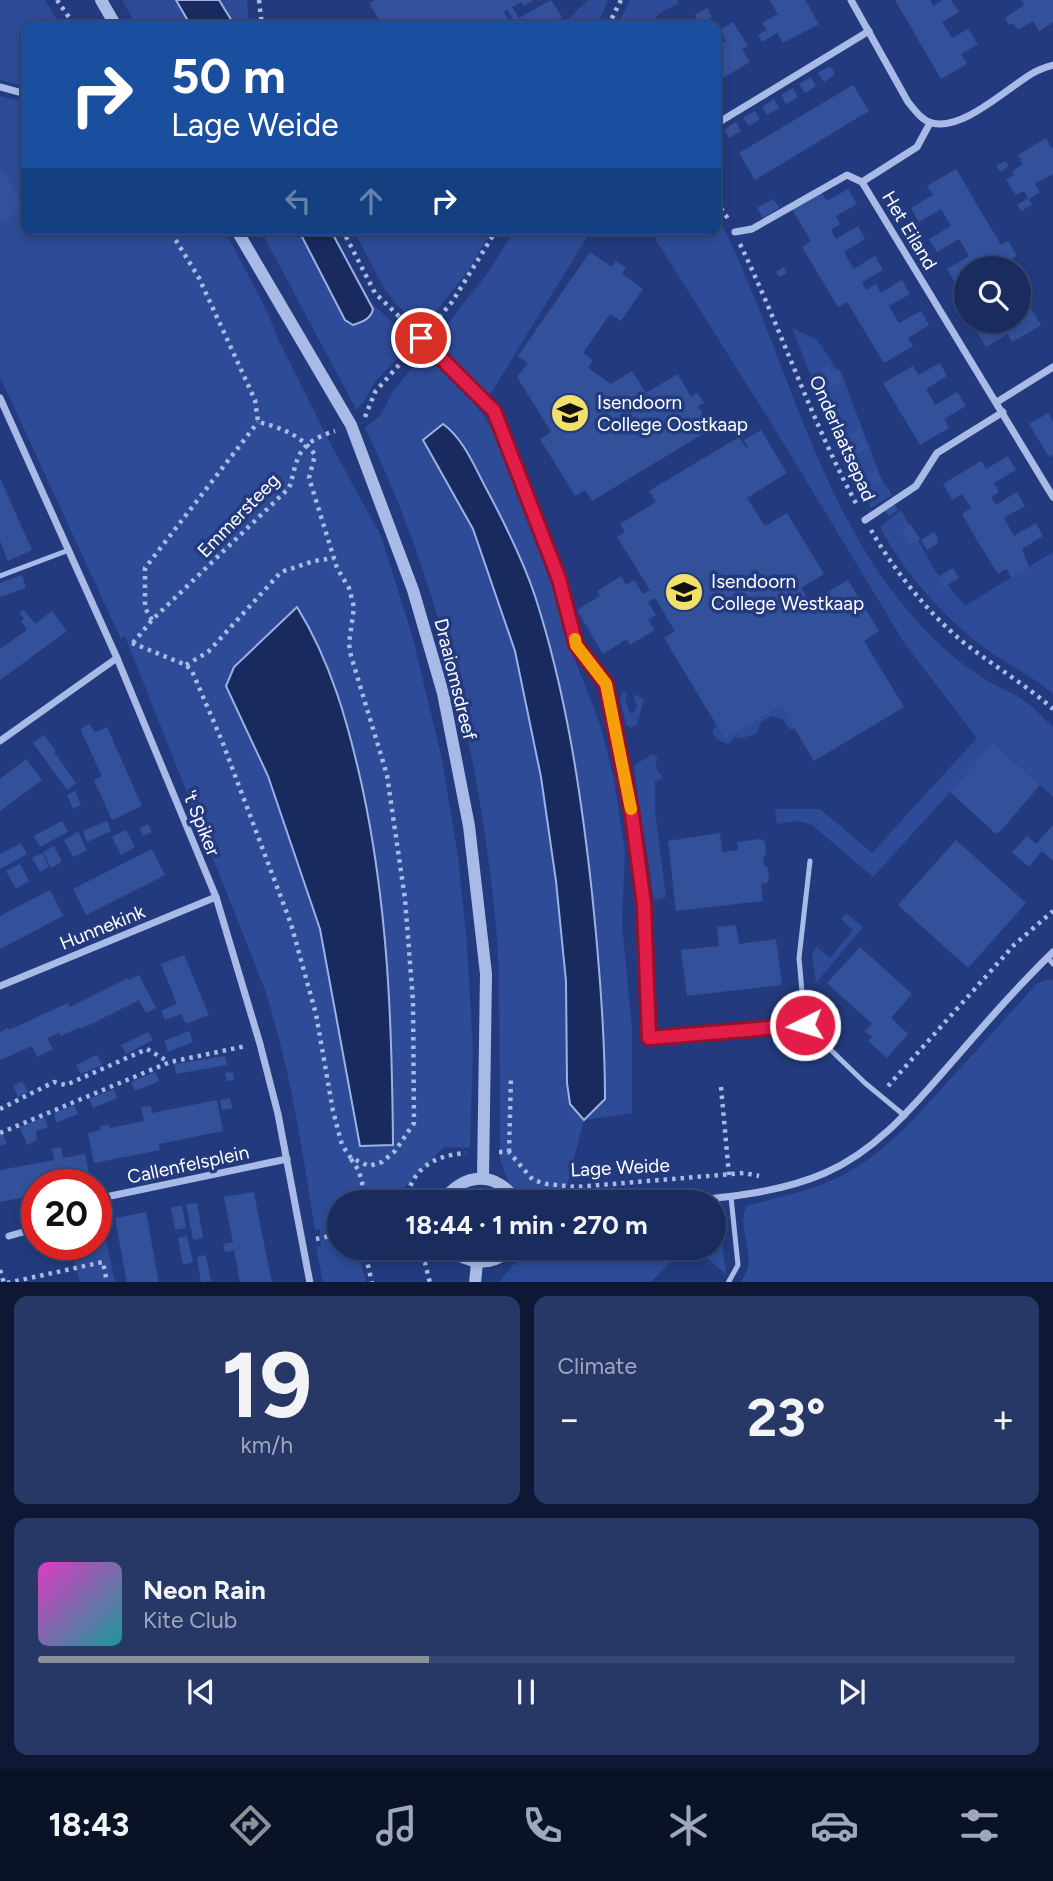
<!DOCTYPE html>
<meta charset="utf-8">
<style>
:root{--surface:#1a2c5e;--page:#273867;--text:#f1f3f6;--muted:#9fa7bc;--line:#384873;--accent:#8c9099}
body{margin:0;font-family:Figtree,sans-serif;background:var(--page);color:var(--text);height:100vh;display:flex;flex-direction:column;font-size:26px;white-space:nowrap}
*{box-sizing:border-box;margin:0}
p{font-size:23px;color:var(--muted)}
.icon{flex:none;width:38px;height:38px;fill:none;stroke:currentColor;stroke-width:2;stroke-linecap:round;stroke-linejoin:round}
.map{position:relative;height:1282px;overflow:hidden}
.sheet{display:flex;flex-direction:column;gap:14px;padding:14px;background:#0e1834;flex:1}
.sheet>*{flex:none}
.hud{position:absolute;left:21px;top:21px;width:700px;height:214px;border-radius:14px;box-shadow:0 4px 10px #0003,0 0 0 2px var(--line);background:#1a4fa0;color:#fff;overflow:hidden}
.buttons{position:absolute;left:954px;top:256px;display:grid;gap:14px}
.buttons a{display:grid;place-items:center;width:77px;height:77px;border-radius:50%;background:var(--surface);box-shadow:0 4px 10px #0003,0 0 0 2px var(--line);font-size:35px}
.speed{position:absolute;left:21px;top:1169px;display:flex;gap:14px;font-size:35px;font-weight:700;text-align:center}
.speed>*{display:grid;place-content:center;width:91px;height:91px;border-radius:50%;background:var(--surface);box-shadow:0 4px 10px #0003,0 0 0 2px var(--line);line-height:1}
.speed .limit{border:10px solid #d22;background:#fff;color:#111}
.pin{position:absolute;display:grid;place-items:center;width:60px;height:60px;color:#fff;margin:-30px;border:4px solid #fff;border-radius:50%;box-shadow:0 2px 7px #0007}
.me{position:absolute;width:77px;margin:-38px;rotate:265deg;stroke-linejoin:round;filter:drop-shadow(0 0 5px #0008)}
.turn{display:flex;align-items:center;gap:24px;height:147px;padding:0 35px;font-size:32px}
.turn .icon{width:91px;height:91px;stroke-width:2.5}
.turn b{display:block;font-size:49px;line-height:60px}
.lanes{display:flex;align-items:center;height:66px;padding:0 35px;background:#0003;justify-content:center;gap:35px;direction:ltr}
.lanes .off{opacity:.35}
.big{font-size:52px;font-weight:700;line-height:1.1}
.sheet .widget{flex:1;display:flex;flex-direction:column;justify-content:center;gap:10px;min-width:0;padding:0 24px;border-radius:14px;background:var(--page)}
.sheet .dial{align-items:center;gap:0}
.dial b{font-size:91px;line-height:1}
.song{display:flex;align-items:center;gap:21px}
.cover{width:84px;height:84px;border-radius:10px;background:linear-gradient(135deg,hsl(310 70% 55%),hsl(180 70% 35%))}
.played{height:7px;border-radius:4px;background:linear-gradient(90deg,var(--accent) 40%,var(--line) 40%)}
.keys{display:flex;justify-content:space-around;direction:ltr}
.heat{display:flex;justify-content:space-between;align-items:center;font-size:38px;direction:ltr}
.sheet .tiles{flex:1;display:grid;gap:14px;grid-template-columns:1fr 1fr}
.widget:last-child{grid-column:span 2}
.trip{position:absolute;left:327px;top:1190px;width:399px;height:70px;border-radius:35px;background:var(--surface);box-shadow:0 4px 10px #0003,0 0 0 2px var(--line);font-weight:700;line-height:70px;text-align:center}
.dock{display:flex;height:112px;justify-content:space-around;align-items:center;background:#0a1226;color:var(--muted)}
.dock .icon{width:49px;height:49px}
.dock .active{color:var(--accent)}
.dock b{font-size:32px;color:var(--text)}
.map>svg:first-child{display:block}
</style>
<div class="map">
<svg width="1053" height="1283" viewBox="0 0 1053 1283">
<rect width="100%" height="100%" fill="#233b7e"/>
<g fill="#2d4b96" fill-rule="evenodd">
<polygon points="0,0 45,0 61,26 26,26 26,87 0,80"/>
<polygon points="122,0 176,0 191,26 137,26"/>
<polygon points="219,0 247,0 249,26 235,26"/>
<polygon points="588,0 608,0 597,26 561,26"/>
<polygon points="630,0 677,0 679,3 660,13 648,26 617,26"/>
<path d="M0,96L26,102V229H224L267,311L278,339L330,443L381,536L412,635L441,755L458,856L467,944L473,1052L470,1148L444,1147L390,1202H340V1248H358L366,1282H323L316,1247L321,1246L320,1229L315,1230C302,1148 290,1066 264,987L125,636L121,639L0,377Z"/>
<path d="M716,213C787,350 815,513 923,628C943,649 968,670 993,684C1004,690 1016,694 1026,702C1036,709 1044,719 1053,727V797L995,743L873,877L811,824L799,821L777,824L775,809H820L872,853L977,738L905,644L775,429L649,229H716Z"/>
<path d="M260,229H298L345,320L373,309L366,298L413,341C401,355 387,368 375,382C368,392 366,402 356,409Z"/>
<polygon points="353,229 493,229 468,271 422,329 396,304 384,288"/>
<polygon points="515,229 592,229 489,396 434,341 487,274"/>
<polygon points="792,328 817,340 844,380 869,447 882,480 892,495 871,508 817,391"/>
<path d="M425,352C451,376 480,406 498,438L554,591L573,655L600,724L614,780L625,852L622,924L632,1028V1113L584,1120L563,1201C549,1201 525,1202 515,1191C508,1184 504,1169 500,1160C500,1109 500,1058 499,1007C498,984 499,961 497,938C482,768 441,582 365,428L381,415L393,391ZM423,440L535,594L565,706L578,780L599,967L567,1083L566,981L556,881L541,777L515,651L473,529Z"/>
<path d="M901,510L934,569L965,606L1053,552V694C1029,673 998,660 973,639C937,609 901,568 880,527Z"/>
<polygon points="623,692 628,693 625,699 630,713 634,712 637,706 633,694 644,699 637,724 631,728 626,725 620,697"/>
<path d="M781,706L795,729H789L782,719L771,716L761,722L757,733L743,738L735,737L728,744C720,741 714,739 712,730L717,726L725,739Z"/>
<polygon points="652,754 657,756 656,768 663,778 655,781 655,811 666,897 654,900 634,770 635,765"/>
<polygon points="846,913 863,927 816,983 812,953 817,947 830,958 853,930 841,919"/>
<path d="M1046,980H1053V1282H741C744,1277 747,1271 748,1266C751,1246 737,1225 747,1206C780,1196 806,1193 839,1177C884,1155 917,1116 950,1079C979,1048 1008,1016 1036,984Z"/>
<polygon points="714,1214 719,1218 726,1274 694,1248 714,1248"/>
<polygon points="104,1230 115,1282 80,1282 70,1244 96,1244 96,1232"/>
<polygon points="533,1248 685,1248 651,1282 499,1282 513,1265"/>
</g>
<g fill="#182a5e" stroke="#9cb2e7" stroke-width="2">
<polygon points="176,0 219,0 235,26 191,26"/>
<path d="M298,229H330L373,309C371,319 362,322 353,325L345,320Z"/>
<path d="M443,424C464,439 475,468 487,490C505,524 523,560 535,596C566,692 581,792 592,893C599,961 605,1030 605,1099L584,1120L570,1104L567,1083L566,981L556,881L541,777L515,651L473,529L423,440Z"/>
<path d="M297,607C331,662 348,723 362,786C388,906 392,1023 393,1145L360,1146L320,929L268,776L226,686L234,667Z"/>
</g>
<g fill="#33509b">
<polygon points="375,0 534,0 524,6 521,2 512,7 519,18 551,0 562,17 547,26 517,26 507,10 504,12 513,26 383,26 369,3"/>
<polygon points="769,0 805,0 819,24 783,43 777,33 762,42 758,35 767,30 762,23 778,14"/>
<polygon points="895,0 930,0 933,6 943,0 951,0 959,12 942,22 952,38 968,29 978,44 961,54 967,64 941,79"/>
<polygon points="1021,0 1053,0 1053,22 1039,31 1033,21 1018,30 1013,23 1009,25 1005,18 1024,5"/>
<polygon points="707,8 712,17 700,24 695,15"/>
<polygon points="688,20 692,26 677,26"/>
<polygon points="733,22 748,46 742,49 750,62 716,82 716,47 726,41 719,31"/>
<polygon points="830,66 835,74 824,82 818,73"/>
<polygon points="811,77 816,86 805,93 799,84"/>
<polygon points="853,85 869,111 755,180 739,153"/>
<polygon points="793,88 798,97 786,104 781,95"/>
<polygon points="774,99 779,108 767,115 762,107"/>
<polygon points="755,111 760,119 749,126 743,118"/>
<polygon points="736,122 741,131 729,138 724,130"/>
<polygon points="1046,138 1051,148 1053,147 1053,174 1035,184 1040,192 1029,199 1032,205 1021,211 1017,205 1028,198 1024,191 1016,195 1006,180 1014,175 1012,172 1023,164 1018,155"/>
<polygon points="1005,161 1009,166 1000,172 996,166"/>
<polygon points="956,169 1001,245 1008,241 1017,256 1004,263 1007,268 966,268 966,276 955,283 947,269 969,256 959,239 937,252 929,239 951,226 941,209 919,222 911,208 933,195 927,186"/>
<polygon points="3,170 26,208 0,225 0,172"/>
<polygon points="848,189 857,204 836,216 840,224 831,230 836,239 858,226 865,239 844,252 854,269 875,256 883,270 862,282 866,290 876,284 881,293 902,280 910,294 889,306 894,315 899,323 921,311 929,325 908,338 913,346 884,363 847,302 838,307 802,247 811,241 792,209 821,192 827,201"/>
<polygon points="773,199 779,208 763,218 757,208"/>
<polygon points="590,252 612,267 616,261 626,268 622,274 643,289 621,321 610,314 583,353 593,360 588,368 611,384 632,371 646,393 678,374 691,397 697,393 704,403 698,406 711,429 592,501 585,490 575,496 540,439 551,432 517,377 528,363 518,356"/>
<polygon points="784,267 787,273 779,277 776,272"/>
<polygon points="1018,287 1041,325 1012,342 1008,334 986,347 977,332 996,320 1018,320"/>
<polygon points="966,299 966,314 959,303"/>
<polygon points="940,363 947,376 926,389 931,397 935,405 957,392 966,406 944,419 949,428 920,445 883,383 913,366 918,375"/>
<polygon points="828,366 832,372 839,369 844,380 832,386 822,369"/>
<polygon points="1048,413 1053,422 1053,455 1049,457 1029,424"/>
<polygon points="860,428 865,436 855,442 850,435"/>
<polygon points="761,430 787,473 747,498 765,526 787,513 824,574 801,588 813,607 818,604 816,599 848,580 879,631 864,641 904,707 814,761 781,706 725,739 664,638 675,631 655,598 648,602 656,615 648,620 655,630 630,645 627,639 603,654 577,610 600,596 597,591 621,576 626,585 634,580 643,594 650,590 617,537 625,532 620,524 656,502 649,491 739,437 746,448 748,447 744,440"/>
<polygon points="864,439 870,448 857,454 852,445"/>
<polygon points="1008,456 1016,470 994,483 999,492 991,497 996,505 1017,492 1025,506 1004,518 1014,536 1036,523 1043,536 1022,549 1029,567 1012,578 1006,569 998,574 979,544 962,514 971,508 962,494 952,500 943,484 981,461 986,469"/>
<polygon points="876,470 882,480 874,485 868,475"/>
<polygon points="0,478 32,550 8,561 0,541"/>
<polygon points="894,504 898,510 889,516 885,510"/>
<polygon points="910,524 920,539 910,545 901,530"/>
<polygon points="934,532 938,538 937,544 927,550 921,540"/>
<polygon points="953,568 959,578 944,587 938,577"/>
<polygon points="22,575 26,588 0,597 0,583"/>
<polygon points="24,610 35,624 52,611 67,631 0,680 0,649 27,630 21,621 24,619 20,613"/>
<polygon points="89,724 95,732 107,727 142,806 112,820 94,780 102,776 81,731 82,728"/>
<polygon points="44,735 56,751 54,752 76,783 67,790 33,743"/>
<polygon points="994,743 1040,785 999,833 997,832 996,834 950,792"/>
<polygon points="26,759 42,780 0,811 0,779"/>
<polygon points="75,791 81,805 73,809 67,795"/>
<polygon points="62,821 68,832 40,847 34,836"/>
<polygon points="107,821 111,831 87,842 83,831"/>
<polygon points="148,824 152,832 143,836 140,828"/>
<polygon points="1053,825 1053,861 1042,851 1029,867 1012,852 1027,836 1036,844"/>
<polygon points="126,830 135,847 121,855 112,837"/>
<polygon points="78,832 87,850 73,857 64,840"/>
<polygon points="720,833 722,852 738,850 737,842 761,839 765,842 766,853 763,858 764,865 768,868 769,880 766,883 761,884 763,901 676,911 668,841"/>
<polygon points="956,840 1026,903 968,968 898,905"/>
<polygon points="21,843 27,854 0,869 0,854"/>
<polygon points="54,846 62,862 51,868 43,852"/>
<polygon points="152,849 165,875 86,915 73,889"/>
<polygon points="42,853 49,867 40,872 32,858"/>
<polygon points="20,864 29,881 16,889 6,871"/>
<polygon points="50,890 63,916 0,949 0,916"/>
<polygon points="736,925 739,944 776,939 782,985 687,996 681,950 719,946 717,927"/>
<polygon points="860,947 912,994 891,1018 908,1034 887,1058 868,1041 872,1037 865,1031 872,1024 827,983"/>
<polygon points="184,955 209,1015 186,1024 181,1014 165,1020 161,1011 177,1004 161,964"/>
<polygon points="139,975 156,1008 146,1013 139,1000 81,1029 80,1027 61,1036 59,1033 47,1038 53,1049 37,1057 32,1046 0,1060 0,1032 8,1028 9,1030 68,1003 70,1007 128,978 129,980"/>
<polygon points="189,1031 193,1042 168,1052 164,1041"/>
<polygon points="148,1032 153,1040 126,1054 121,1045"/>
<polygon points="97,1055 102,1065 81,1074 76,1065"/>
<polygon points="225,1056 227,1065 176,1074 174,1064"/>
<polygon points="155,1072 159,1081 135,1091 131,1082"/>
<polygon points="233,1072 234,1080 227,1081 225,1073"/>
<polygon points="22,1081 28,1092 18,1097 13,1086"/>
<polygon points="114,1089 117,1098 93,1108 89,1099"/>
<polygon points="230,1098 232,1108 222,1110 220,1100"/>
<polygon points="217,1100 223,1131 159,1144 160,1150 94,1163 88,1133 101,1130 100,1126 109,1125 110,1128 144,1121 141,1107 151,1106 152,1113"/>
<polygon points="74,1105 78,1114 56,1123 54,1113"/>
<polygon points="44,1117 48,1127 36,1131 37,1140 27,1145 20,1127"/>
<polygon points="3,1134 7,1143 0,1146 0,1135"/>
<polygon points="61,1147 63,1158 85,1154 91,1184 37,1185 37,1195 0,1202 0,1170 54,1160 52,1149"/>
<polygon points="254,1192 258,1214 272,1283 240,1283 234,1250 225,1252 223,1244 233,1242 224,1197"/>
<polygon points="197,1203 203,1238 193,1240 186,1204"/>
<polygon points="182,1205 186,1228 175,1230 171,1208"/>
<polygon points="146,1212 159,1283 127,1283 115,1218"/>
<polygon points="187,1236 193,1262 183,1265 178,1238"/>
<polygon points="206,1255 211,1281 201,1283 197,1257"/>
</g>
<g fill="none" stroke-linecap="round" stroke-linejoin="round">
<g stroke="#a8bae6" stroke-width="4.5" stroke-dasharray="3.5 5" stroke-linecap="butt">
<polyline points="57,0 75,26"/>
<polyline points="259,0 262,26"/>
<polyline points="608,26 621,0"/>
<polyline points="716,201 729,220"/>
<polyline points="342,229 375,293 413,330"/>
<path d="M740,244C782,331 812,423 858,507"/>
<polyline points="428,330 452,302 497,229"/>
<polyline points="365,417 375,392 414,348"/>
<path d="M871,530C893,569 928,613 963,642C992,665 1025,684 1053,709"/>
<polyline points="152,620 145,608 145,568 258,422"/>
<path d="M132,643L186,665L192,671L222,741L291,924L316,1014L333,1111L342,1145L351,1158L369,1166L382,1162L395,1151L414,1123L413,1001L405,899L387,775L351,656L349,644L354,607L349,588L337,568L309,478L315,455C303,436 280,427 258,422L255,400L199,278L169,229"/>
<path d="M133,643L152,620L289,488C293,478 294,466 299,456C305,442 322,435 335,431"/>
<polyline points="186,665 208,652 281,572 314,561 334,558"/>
<polyline points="888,1086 1014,945 1053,911"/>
<polyline points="721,1087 729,1175"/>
<polyline points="0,1109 54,1082 66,1085 147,1049 169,1062"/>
<polyline points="0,1133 170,1062 246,1046"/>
<polyline points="499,1152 509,1152 533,1180 547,1184 576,1187 744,1173 759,1176"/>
<polyline points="509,1152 511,1077"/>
<polyline points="351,1159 359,1171 367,1202"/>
<path d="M405,1202C413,1168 432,1156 466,1153"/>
<polyline points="316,1239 340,1234"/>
<polyline points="364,1248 372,1283"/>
<polyline points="403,1248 425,1263 430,1283"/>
<polyline points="0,1270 4,1283"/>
<polyline points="7,1283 103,1262 107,1283"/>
</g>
<g stroke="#a8bae6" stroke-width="5">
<polyline points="421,338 494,411 559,579 577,645 606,684 632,815 644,904 649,1038 805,1025 865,1083 905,1116"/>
<polyline points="0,576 69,550"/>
<polyline points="1048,958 1053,964"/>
<polyline points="805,1025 799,958 810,861"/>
<polyline points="728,1283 738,1265 731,1197"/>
</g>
<g stroke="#a8bae6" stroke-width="7">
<path d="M851,0L908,102C915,110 922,121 932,123C963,131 1007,88 1033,73C1039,69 1046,67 1053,65"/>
<polyline points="0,87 26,94"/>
<polyline points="930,123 917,147 862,182 1053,497"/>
<polyline points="716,124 869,31"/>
<polyline points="735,232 752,229 847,175 862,182"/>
<polyline points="0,398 117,658 216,897 260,1044 278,1114 310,1283"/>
<polyline points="997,402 1053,367"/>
<polyline points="865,520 916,486 937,453 1003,412"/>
<polyline points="0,741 117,658"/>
<polyline points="0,986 216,897"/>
<polyline points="96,1202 101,1198 287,1159"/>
<path d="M679,1202C728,1197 779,1193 825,1173C878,1150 915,1104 952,1062C985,1024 1017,987 1053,952"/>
<polyline points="9,1236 37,1228"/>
</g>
<g stroke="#a8bae6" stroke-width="12">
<polyline points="101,0 116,26"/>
<polyline points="236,229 351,425 413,590 443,693 469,826 486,974 483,1178"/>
<path d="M442,1202C463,1172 497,1170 517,1202"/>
<path d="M448,1248C468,1264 492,1268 511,1248"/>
<polyline points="475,1283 477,1263"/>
</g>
</g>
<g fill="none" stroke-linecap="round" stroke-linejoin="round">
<defs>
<polyline id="route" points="421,338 494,411 559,579 576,645 606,684 632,815 644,904 649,1038 805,1025"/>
</defs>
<use href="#route" stroke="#92132f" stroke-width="18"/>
<use href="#route" stroke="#e11d48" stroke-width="12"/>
<polyline stroke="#f59e0b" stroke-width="12" points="575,639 576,645 606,684 631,809"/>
</g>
<defs>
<symbol id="school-disc" viewBox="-11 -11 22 22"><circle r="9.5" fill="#f1e16b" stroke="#233b7e"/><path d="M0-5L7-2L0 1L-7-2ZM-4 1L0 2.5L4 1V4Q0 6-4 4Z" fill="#111"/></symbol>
</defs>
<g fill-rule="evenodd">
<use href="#school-disc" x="548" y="391" width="44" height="44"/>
<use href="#school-disc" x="662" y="570" width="44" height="44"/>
</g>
<g text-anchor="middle" stroke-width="7" stroke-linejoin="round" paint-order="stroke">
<g font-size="19" fill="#fff" stroke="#233b7e">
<text transform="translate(910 230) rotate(59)" y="7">Het Eiland</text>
<text transform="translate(843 438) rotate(66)" y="7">Onderlaatsepad</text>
<text transform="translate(238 515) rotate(-46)" y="7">Emmersteeg</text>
<text transform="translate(456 679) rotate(76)" y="7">Draaiomsdreef</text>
<text transform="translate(202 823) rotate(68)" y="7">'t Spiker</text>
<text transform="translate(102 927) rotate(-22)" y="7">Hunnekink</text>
<text transform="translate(188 1164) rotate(-12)" y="7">Callenfelsplein</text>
<text transform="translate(620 1167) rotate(-3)" y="7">Lage Weide</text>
</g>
<g font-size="19" fill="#fff" stroke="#233b7e" text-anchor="start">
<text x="597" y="409">Isendoorn<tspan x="597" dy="22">College Oostkaap</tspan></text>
<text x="711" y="588">Isendoorn<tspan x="711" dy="22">College Westkaap</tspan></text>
</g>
</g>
</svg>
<div class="buttons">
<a><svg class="icon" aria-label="search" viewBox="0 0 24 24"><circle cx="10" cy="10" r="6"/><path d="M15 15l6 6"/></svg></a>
</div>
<div class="speed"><div class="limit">20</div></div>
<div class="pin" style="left:421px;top:338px;background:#d93025"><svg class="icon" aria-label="arrive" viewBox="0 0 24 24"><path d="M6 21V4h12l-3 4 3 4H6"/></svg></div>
<svg class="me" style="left:805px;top:1025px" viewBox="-20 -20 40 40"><circle r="17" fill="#e11d48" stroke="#fff" stroke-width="3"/><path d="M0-11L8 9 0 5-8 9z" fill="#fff"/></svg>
<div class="trip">18:44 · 1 min · 270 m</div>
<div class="hud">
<div class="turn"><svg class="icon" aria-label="right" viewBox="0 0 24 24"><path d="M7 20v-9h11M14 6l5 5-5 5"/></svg><div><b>50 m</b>Lage Weide</div></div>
<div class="lanes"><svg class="icon off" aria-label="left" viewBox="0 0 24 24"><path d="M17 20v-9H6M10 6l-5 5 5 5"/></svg><svg class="icon off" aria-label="ahead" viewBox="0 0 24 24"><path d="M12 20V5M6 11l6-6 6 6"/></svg><svg class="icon" aria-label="right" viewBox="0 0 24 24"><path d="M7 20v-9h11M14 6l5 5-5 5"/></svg></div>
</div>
</div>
<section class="sheet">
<div class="tiles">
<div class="widget dial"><b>19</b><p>km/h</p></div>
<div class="widget"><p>Climate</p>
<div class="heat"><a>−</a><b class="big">23°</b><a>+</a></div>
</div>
<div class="widget">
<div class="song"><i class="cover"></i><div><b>Neon Rain</b><p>Kite Club</p></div></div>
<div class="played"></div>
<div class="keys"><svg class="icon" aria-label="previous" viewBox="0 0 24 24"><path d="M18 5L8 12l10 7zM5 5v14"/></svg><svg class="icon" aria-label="pause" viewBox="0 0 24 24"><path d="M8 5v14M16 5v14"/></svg><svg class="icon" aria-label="next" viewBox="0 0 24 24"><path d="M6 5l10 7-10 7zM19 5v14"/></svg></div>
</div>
</div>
</section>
<nav class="dock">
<b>18:43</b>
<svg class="icon active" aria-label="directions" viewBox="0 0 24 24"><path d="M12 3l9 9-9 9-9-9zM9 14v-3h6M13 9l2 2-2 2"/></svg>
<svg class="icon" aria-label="music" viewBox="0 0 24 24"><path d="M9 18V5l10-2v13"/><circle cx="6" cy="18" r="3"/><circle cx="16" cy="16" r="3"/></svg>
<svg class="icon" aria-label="phone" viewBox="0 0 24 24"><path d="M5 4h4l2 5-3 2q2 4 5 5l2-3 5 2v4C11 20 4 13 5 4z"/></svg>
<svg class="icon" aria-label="climate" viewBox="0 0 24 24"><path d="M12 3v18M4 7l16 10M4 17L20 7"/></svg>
<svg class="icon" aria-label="car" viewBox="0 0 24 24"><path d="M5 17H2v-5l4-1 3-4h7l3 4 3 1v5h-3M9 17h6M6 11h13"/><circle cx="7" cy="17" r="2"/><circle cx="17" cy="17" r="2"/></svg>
<svg class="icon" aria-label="filters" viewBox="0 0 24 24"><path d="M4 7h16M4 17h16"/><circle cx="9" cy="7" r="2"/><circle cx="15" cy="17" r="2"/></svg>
</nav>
